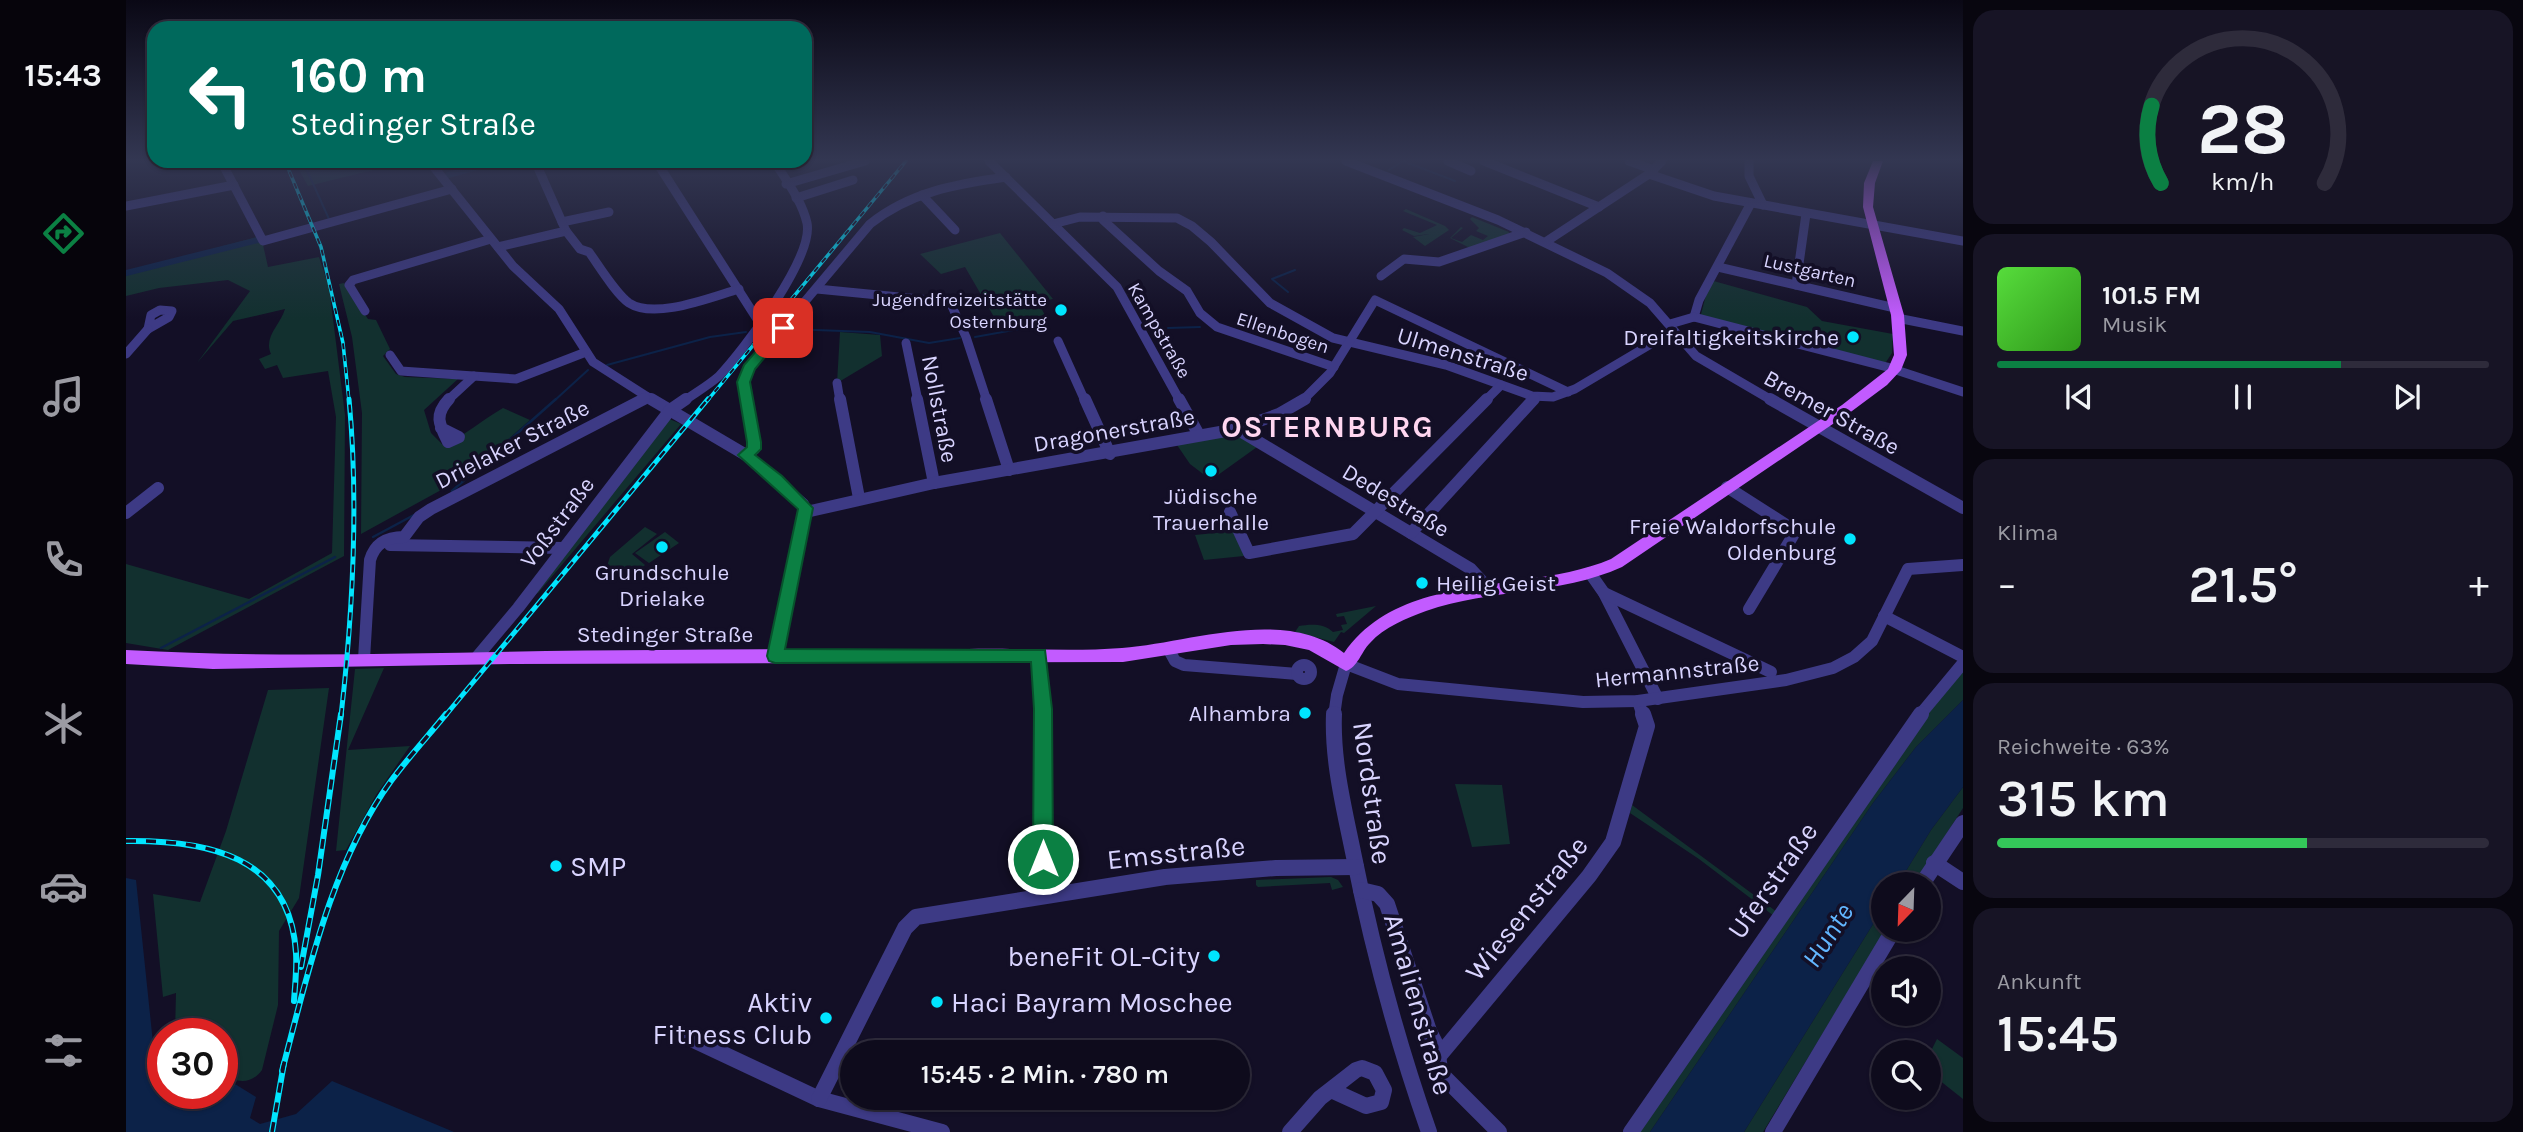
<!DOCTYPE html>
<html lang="de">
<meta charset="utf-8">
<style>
:root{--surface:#0e0b1c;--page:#171425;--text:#f1f3f6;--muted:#9b9ba3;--line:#2e2b3b;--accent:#0b8043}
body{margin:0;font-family:Karla,sans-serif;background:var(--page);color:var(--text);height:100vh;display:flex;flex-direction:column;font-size:26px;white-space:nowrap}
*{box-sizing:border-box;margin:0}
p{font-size:23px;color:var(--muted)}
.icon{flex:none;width:38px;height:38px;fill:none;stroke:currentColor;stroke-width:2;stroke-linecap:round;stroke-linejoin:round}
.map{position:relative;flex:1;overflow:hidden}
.drawer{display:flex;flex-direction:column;gap:10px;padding:10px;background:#08060f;width:560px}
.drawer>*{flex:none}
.banner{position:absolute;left:21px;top:21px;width:665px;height:147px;border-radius:21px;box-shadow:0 2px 5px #0004,0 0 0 2px var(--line);background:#00695c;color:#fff;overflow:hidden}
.needle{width:46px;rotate:203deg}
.fabs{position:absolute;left:1745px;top:872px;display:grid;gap:14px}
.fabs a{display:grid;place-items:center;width:70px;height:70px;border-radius:50%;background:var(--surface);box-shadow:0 2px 5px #0004,0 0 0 2px var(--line);font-size:35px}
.speed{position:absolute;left:21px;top:1018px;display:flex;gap:14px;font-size:35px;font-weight:700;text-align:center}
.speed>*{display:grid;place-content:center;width:91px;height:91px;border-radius:50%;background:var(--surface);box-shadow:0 2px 5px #0004,0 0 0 2px var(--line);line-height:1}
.speed .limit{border:10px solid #d22;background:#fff;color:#111}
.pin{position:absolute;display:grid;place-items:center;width:60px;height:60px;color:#fff;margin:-30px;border-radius:14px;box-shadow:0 4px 10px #0006}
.me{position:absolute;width:77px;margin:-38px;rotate:0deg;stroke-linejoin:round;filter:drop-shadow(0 0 5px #0008)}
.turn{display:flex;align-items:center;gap:24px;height:147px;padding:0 28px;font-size:32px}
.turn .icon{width:91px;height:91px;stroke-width:2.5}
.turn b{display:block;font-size:49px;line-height:60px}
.big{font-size:52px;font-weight:600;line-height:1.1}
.drawer .tile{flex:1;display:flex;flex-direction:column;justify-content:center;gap:10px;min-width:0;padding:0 24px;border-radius:21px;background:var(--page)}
.drawer .dial{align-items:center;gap:0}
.dial svg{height:182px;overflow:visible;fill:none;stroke:var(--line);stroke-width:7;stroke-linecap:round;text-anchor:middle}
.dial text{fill:var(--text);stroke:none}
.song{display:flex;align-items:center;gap:21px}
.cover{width:84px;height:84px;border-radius:10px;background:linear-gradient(135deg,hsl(110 70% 55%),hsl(110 70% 35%))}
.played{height:7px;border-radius:4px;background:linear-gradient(90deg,var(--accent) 70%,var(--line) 70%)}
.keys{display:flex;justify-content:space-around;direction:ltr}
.heat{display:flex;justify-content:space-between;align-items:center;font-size:38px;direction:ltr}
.charge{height:10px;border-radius:5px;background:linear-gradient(90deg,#34c759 63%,var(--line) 0)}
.trip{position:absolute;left:714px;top:1040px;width:410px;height:70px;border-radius:35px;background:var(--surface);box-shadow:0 2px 5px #0004,0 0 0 2px var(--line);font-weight:600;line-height:70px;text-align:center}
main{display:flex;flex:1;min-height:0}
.tabs{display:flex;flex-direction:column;width:126px;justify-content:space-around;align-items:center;background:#06040b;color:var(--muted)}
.tabs .icon{width:49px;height:49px}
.tabs .current{color:var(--accent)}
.tabs b{font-size:32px;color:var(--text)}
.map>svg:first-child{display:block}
</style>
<main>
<nav class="tabs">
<b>15:43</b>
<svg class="icon current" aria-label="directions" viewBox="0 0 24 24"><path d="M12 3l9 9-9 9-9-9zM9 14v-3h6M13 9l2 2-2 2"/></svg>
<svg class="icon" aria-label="music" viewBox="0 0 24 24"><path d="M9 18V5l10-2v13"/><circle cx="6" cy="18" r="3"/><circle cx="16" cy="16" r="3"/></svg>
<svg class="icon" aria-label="phone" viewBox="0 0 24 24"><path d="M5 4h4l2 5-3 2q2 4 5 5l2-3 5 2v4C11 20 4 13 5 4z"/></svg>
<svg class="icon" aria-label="climate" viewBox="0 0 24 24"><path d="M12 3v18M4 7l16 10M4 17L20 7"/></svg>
<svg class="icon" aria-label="car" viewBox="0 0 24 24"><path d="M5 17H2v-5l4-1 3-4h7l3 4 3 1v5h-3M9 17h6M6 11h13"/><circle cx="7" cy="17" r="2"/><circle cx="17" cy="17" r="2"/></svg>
<svg class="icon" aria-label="filters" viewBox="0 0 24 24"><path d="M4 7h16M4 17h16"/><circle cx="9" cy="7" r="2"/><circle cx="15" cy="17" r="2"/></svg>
</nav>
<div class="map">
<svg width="1837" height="1132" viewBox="0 0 1837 1132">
<rect width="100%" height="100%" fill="#130f26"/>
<g fill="#12302f">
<polygon points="168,161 276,163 182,186"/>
<polygon points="1280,209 1319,226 1323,230 1299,246 1287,237 1303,234 1288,236 1276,230 1278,228 1294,233 1311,225 1277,211"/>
<polygon points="1346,217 1383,232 1382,235 1344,248 1324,238 1335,227 1337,228 1325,238 1336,242 1345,235 1357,240 1362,236 1350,231 1353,228 1344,219"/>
<polygon points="874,233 927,299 912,302 921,319 875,329 839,267 815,274 794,254"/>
<path d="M135,236L142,267L193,257L203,287L219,415L218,556L42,650L0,643V564L123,599L206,553L210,417L202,371L157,378L151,365L139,369L133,359L145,354C137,337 155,324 159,309L107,321L71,363L124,291L102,280L33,288L0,296V272Z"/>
<polygon points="1584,280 1681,307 1696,321 1767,334 1766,353 1758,365 1574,318"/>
<path d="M218,283L242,319L250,320L264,349L257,356L270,374L279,377L332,379L298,410L305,433L318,446C339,435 356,420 377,408L404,420L362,457L326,484L235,534L236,413L226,337L213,284Z"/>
<polygon points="714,332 754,335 756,356 711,383"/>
<polygon points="541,418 555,424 412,593 404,596"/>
<polygon points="1108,433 1131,447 1085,480 1064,464 1051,445"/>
<polygon points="519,527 531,534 506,554 519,565 501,580 477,578 484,557"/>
<polygon points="1108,531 1118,556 1078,560 1069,535"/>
<polygon points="539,532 553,543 523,563 509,553"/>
<path d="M1250,606L1218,633L1215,632L1208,642L1169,632L1173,626C1184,624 1198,623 1207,632L1217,630L1215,625L1221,624L1218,616L1211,617L1210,614Z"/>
<polygon points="258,668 222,750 284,746 250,795 220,850 210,851 229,669"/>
<polygon points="1837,670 1837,700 1790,747 1747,803 1524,1132 1509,1132 1812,697"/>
<path d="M203,688L173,898L153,931L152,1005L136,1070C125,1085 111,1083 96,1074V1034H49L50,993L37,997L27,894L74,902L100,831L142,690Z"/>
<polygon points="1329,784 1376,785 1384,844 1346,847"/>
<polygon points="1837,787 1837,808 1788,884 1772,884 1805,830"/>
<polygon points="1506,805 1651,912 1648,916 1573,859 1504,813"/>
<polygon points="1205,877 1212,880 1217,887 1206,890 1204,883 1132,887 1130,885 1130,880"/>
<polygon points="1757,908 1757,929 1760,929 1637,1132 1618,1132"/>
<polygon points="1811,1039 1837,1058 1837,1099 1803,1072 1803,1055"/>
</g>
<g fill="#0c2248">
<polygon points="1837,700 1837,787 1805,830 1772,884 1757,884 1757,908 1618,1132 1524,1132 1747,803 1790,747"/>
<polygon points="0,878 10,880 27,1043 32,1057 37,1058 37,1094 96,1094 96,1076 130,1097 124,1118 134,1124 170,1114 206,1081 328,1132 0,1132"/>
</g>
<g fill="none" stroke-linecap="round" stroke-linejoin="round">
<g stroke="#0c2248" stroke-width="2">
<polyline points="172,161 179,166 203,219"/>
<polyline points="1263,170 1277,161 1329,181"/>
<polyline points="1162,292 1146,279 1169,270"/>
<polyline points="1042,328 1074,327"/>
<polyline points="662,329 744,332 803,343 834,338"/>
<polyline points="849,337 921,324"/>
<polyline points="481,365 584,337 620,332"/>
<polyline points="428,401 462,370"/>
</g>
<g stroke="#0c2248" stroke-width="2.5">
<polyline points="326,491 430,399"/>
<polyline points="247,537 288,515"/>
<polyline points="35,648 209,557"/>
</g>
<g stroke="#0c2248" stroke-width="6">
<polyline points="322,175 374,161"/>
<polyline points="0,273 132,240"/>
</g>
<g stroke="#3d3a85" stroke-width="9">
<polyline points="95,161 137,241 326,189"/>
<polyline points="303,161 387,266 433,309 467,362 528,401"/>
<polyline points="530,161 631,319 638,321"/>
<polyline points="863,161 991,287 1054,401"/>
<polyline points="1220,161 1372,220 1481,273 1524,303 1570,356 1647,401"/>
<polyline points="1322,161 1345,171"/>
<polyline points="1358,161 1473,207"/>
<polyline points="1503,161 1528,170"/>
<polyline points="1623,161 1623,176 1637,205"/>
<polyline points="1523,174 1588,196 1837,241"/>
<polyline points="660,184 739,161"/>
<polyline points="796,195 829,230"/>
<polyline points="670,198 727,180"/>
<polyline points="0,206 108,185"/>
<polyline points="977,216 977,220 1033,271 1061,291 1074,313 1091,327 1208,367"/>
<polyline points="436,222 483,212"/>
<polyline points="927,224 954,217 1051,218 1066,226 1085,242 1144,303 1207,338 1320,365 1406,396 1427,397 1449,389 1530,341 1554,339"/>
<path d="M440,231L454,249L463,252C473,266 490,294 503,303C529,320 585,297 613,289"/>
<polyline points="1421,241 1523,174 1536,161"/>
<polyline points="372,247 440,231 409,161"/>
<polyline points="1592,267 1769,308"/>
<polyline points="1255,276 1278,259 1313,262 1400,232"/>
<polyline points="1670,285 1680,214"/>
<polyline points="691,289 824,302 840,337 861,401"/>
<polygon points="34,310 46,311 43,317 22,329 25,315"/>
<polyline points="239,311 223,285 227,280 365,239"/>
<polyline points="1568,317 1573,300 1625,203"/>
<polyline points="1771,318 1837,331"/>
<polyline points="1544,324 1568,317 1761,367 1837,392"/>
<polyline points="932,341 959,401"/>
<polyline points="780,343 792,401"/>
<polyline points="0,354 22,329"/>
<polyline points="264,355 275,371 390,379 460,352"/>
<polyline points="711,383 714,401"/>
<polyline points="321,401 348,376"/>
<polyline points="515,401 522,397"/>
<path d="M558,401C569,393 583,385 593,376C617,351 688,257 681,223C676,201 660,180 648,161"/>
<path d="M621,401L618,382L623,368L744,224C784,192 830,184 880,177"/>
<polyline points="1176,401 1204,373 1249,300 1442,392"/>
<polyline points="1359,401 1375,385"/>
<polyline points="1407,401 1410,397"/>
</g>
<g stroke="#3d3a85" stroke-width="12">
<polyline points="525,399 620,455 677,504 679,516 649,656"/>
<polyline points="714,399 733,498"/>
<polyline points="791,399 808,483"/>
<polyline points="860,399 883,470"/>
<polyline points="959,399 984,454"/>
<polyline points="1053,399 1073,435"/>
<polyline points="1644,399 1837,508"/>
<path d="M315,428L333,437L322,442C313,424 308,415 323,399"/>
<polyline points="1111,429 1345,569 1366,592"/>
<polyline points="620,455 628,449 621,399"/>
<polyline points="1601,487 1665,528 1668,534 1623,609"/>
<polyline points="680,512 808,483 1111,429 1153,414 1179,399"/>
<polyline points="1104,512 1123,553 1227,534 1361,399"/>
<polyline points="0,513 32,488"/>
<polyline points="1285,533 1408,399"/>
<polyline points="264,545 438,548"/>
<polyline points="1464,573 1478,593 1532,699"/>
<polyline points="1478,593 1645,672"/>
<polyline points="1758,616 1837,657"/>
<polyline points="1043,650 1049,661 1058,665 1171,674"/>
<polyline points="913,655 917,716"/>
<polyline points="350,658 392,608 544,410 560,399"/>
<path d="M238,659L244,560C249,543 261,537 278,537L293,517L305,509L518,399"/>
<circle cx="1178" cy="672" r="7"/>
<polyline points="1512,701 1517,716"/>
<polyline points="1208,716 1211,695 1220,664 1272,684 1457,702 1512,701 1660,680 1707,668 1728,657 1746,641 1782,569 1837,565"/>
<polyline points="1793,716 1837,663"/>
</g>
<g stroke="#3d3a85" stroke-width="16">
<polyline points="917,714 919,895"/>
<path d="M1208,714C1206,760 1218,808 1227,852C1246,947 1271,1041 1303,1132"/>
<polyline points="1808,863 1837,882"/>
<polyline points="1796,884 1837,823"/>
<polyline points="1235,890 1252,894 1261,904 1303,1031 1311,1047 1314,1070 1318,1077 1373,1132"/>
<polyline points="559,1036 693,1099 816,1132"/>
<polyline points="1313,1056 1463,876 1487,842 1521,726 1517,714"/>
<polyline points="693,1099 779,928 790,917 1039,877 1150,868 1230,867"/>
<polyline points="1164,1132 1194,1098 1230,1070 1236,1068 1249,1073 1258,1090 1255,1102 1240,1106 1205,1090"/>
<polyline points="1505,1132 1795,714"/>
<polyline points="1647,1132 1768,929"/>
</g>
<path fill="#c25bff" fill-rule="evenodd" d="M1747,161H1757L1749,183L1747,207L1778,315L1781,355L1775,370L1761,385L1726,411L1496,567C1434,595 1364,589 1300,611C1281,618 1258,627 1244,643C1235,652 1232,667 1220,671L1183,650L1159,645L1137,644L1105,645L997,662L386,664L87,669L0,664V650C178,660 357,650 535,650C638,649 740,649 843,649C894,648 946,652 996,648C1063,643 1159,606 1218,653C1276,569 1401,595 1485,559L1716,405L1762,369L1768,355L1765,315L1737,207L1738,183Z"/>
<defs>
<g id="rail-far2">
<polyline points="159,161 195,247 217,343 223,401"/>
<polyline points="272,161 321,161"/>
<polyline points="581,401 780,161"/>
</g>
<g id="rail-far1">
<path d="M215,716C227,611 233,504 223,399"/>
<polyline points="319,716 582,399"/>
</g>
<g id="rail">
<path d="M0,841C80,840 164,855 170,953C171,969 169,985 168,1001"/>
<polyline points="175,967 192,875 215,714"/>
<path d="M156,1071C182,973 205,864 265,781C282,758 302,736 320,714"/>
<polyline points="146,1132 158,1063"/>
</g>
</defs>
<use href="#rail-far2" stroke="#00e5ff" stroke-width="3.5"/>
<use href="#rail-far1" stroke="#00e5ff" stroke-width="5"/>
<use href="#rail" stroke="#00e5ff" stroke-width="6"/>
<use href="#rail-far2" stroke="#130f26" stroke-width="2" stroke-dasharray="6" stroke-linecap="butt"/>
<use href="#rail-far1" stroke="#130f26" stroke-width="2.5" stroke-dasharray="8" stroke-linecap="butt"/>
<use href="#rail" stroke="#130f26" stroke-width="3.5" stroke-dasharray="10" stroke-linecap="butt"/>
</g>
<linearGradient id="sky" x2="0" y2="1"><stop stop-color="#0a0815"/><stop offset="0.5" stop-color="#333752"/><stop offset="1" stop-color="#333752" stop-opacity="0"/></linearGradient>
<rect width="1837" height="319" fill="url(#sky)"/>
<polygon fill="#0b8043" stroke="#07532c" stroke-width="2" points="657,325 663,328 629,369 624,382 635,442 635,449 629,455 656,476 687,508 659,649 919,650 926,709 927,859 924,866 917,869 910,866 907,859 908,709 905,662 649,663 643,661 641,656 672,509 612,455 621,447 621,442 611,382 618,365 652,326"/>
<g fill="#00e5ff" stroke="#130f26" stroke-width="2.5">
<circle cx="935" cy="310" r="7"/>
<circle cx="1727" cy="337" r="7"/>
<circle cx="1085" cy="471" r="7"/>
<circle cx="1724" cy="539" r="7"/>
<circle cx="536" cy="547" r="7"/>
<circle cx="1296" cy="583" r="7"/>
<circle cx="1179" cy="713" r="7"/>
<circle cx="430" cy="866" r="7"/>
<circle cx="1088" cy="956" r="7"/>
<circle cx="811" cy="1002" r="7"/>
<circle cx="700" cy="1018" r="7"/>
</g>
<g text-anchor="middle" stroke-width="7" stroke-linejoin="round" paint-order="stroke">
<g font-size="19" fill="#d9d4ff" stroke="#130f26">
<text transform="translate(1684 270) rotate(13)" y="7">Lustgarten</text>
<text transform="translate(1034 330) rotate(60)" y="7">Kampstraße</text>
<text transform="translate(1157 332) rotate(18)" y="7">Ellenbogen</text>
</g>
<g font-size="19" fill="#d9d4ff" stroke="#130f26" text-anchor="end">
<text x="921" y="306">Jugendfreizeitstätte<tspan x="921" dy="22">Osternburg</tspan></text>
</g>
<g font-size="23" fill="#d9d4ff" stroke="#130f26" text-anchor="end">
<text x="1713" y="345">Dreifaltigkeitskirche</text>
<text x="1085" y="504" text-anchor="middle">Jüdische<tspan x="1085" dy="26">Trauerhalle</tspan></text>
<text x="1710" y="534">Freie Waldorfschule<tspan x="1710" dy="26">Oldenburg</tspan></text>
<text x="536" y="580" text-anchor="middle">Grundschule<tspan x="536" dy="26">Drielake</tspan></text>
<text x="1310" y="591" text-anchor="start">Heilig Geist</text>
<text x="1165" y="721">Alhambra</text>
</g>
<g font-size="23" fill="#d9d4ff" stroke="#130f26">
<text transform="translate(1337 354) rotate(17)" y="8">Ulmenstraße</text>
<text transform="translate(814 409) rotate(79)" y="8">Nollstraße</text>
<text transform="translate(1706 412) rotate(29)" y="8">Bremer Straße</text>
<text transform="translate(988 430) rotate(-10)" y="8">Dragonerstraße</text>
<text transform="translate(386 444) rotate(-27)" y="8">Drielaker Straße</text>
<text transform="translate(1270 500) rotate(31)" y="8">Dedestraße</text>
<text transform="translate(431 522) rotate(-53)" y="8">Voßstraße</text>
<text x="539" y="642">Stedinger Straße</text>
<text transform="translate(1551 671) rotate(-6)" y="8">Hermannstraße</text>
</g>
<g font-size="28" fill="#d9d4ff" stroke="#130f26">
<text transform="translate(1247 793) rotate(82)" y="10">Nordstraße</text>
<text transform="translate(1050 852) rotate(-6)" y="10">Emsstraße</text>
<text transform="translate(1646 880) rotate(-55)" y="10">Uferstraße</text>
<text transform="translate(1400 908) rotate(-51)" y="10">Wiesenstraße</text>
<text transform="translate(1293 1004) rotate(74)" y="10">Amalienstraße</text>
</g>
<g font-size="28" fill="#d9d4ff" stroke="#130f26" text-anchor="start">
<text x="444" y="876">SMP</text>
<text x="1074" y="966" text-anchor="end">beneFit OL-City</text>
<text x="686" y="1012" text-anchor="end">Aktiv<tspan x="686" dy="32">Fitness Club</tspan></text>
<text x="825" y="1012">Haci Bayram Moschee</text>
</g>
<g font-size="28" font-style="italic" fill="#62b6ff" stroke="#130f26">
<text transform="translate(1701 935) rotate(-57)" y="10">Hunte</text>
</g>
<g font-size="30" font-weight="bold" letter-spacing="2" fill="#ffd6f0" stroke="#130f26">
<text x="1202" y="437">OSTERNBURG</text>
</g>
</g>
</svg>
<div class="fabs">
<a><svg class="needle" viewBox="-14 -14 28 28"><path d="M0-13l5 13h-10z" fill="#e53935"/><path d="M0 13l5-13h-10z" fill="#9b9ba3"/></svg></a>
<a><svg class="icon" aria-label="sound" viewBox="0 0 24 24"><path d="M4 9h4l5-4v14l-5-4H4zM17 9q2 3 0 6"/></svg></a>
<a><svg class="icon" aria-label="search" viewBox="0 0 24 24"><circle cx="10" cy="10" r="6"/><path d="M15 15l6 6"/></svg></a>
</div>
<div class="speed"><div class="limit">30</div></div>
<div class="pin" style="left:657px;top:328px;background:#d93025"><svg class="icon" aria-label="arrive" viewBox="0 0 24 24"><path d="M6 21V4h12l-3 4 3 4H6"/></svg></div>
<svg class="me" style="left:917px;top:859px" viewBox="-20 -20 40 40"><circle r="17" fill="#0b8043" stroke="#fff" stroke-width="3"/><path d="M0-11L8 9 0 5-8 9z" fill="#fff"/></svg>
<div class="trip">15:45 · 2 Min. · 780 m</div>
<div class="banner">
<div class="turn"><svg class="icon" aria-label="left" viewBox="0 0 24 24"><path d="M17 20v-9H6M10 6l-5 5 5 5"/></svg><div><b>160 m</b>Stedinger Straße</div></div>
</div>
</div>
<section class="drawer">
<div class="tile dial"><svg viewBox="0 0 100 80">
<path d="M14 69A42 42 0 1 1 86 69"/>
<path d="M14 69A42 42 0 0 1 10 35" stroke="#0b8043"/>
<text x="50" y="56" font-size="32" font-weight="700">28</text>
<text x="50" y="72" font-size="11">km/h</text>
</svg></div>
<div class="tile">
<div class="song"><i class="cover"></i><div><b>101.5 FM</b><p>Musik</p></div></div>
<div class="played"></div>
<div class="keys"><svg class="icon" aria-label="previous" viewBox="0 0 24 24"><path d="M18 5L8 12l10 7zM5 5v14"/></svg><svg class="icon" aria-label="pause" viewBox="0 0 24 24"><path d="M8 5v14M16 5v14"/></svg><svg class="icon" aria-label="next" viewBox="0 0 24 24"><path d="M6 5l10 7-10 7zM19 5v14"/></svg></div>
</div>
<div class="tile"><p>Klima</p>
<div class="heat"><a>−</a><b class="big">21.5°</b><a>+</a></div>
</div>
<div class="tile"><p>Reichweite · 63%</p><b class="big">315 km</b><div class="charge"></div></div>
<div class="tile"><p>Ankunft</p><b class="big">15:45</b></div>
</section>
</main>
